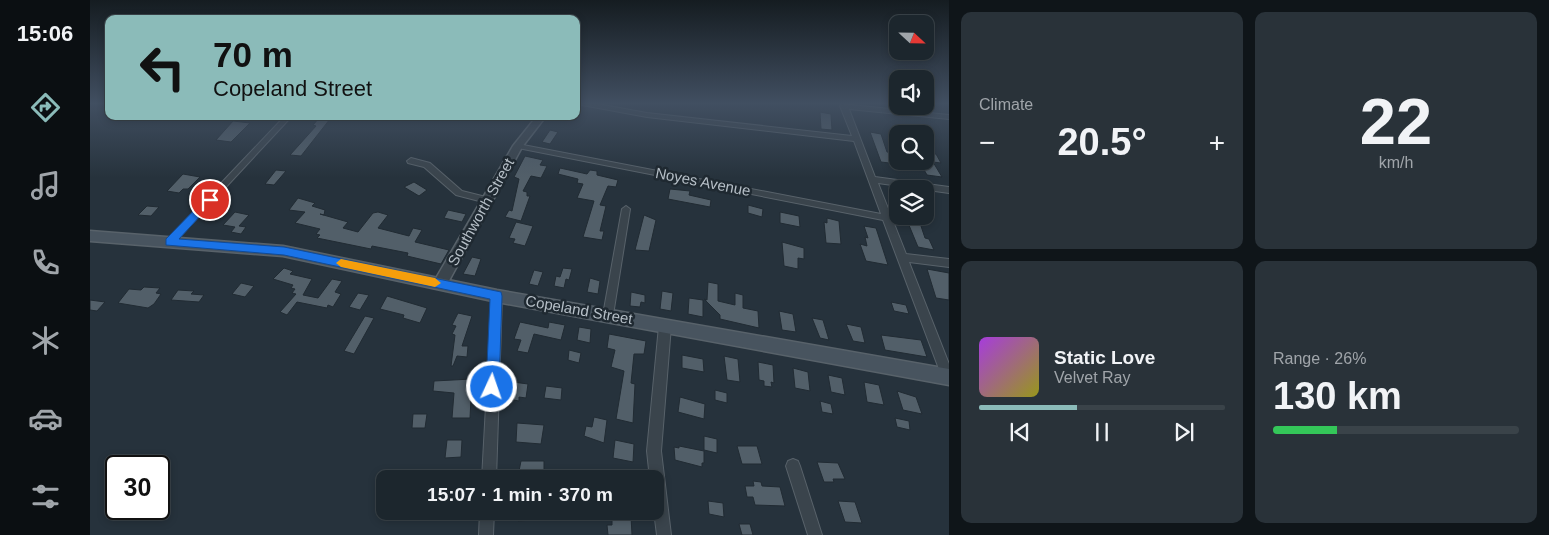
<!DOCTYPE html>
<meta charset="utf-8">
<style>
:root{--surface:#1c262d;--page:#293239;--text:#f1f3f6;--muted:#a0a5aa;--line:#3a4349;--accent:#8bbbb9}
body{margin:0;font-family:Arial,sans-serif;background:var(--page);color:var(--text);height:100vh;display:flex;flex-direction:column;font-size:19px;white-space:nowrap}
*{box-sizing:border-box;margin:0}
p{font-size:16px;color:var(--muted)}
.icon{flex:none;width:28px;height:28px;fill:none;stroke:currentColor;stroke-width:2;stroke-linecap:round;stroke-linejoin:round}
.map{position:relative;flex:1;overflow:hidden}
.side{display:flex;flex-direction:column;gap:12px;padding:12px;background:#0f1519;width:600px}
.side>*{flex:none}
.hud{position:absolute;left:15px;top:15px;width:475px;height:105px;border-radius:10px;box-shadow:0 2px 8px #0003,0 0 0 1px var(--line);background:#8bbbb9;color:#111;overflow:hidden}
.needle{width:32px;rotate:112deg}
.tools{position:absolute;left:799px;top:15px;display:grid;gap:10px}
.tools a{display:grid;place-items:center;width:45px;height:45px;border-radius:10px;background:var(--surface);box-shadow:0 2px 8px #0003,0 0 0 1px var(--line);font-size:25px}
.speed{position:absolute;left:15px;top:455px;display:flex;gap:10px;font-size:25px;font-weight:700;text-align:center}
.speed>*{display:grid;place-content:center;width:65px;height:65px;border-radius:50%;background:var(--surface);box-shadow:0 2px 8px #0003,0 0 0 1px var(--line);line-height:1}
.speed .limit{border:2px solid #111;border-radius:8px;background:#fff;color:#111}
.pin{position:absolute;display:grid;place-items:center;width:42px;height:42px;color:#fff;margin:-21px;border:2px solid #fff;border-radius:50%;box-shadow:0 1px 5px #0007}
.me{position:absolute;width:55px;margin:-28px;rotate:3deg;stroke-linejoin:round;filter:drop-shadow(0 0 4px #0008)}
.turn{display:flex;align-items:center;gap:18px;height:105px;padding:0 25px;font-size:22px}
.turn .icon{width:65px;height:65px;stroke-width:2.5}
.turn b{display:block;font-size:35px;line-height:42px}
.big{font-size:38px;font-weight:700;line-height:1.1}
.side .widget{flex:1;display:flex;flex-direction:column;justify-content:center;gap:8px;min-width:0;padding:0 18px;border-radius:10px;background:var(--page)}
.side .dial{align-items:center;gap:0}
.dial b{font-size:65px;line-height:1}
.song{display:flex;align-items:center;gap:15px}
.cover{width:60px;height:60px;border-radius:8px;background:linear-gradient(135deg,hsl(280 70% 55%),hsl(60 70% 35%))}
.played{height:5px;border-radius:2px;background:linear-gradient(90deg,var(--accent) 40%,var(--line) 40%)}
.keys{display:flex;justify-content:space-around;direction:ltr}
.heat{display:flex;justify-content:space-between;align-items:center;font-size:28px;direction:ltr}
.charge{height:8px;border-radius:4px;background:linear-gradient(90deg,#34c759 26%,var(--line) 0)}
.side .tiles{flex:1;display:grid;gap:12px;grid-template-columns:repeat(2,1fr)}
.trip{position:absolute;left:286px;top:470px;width:288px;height:50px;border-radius:10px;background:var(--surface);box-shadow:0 2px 8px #0003,0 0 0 1px var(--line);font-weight:700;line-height:50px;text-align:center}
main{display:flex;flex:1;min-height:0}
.tab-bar{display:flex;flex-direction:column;width:90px;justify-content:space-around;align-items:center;background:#0b0f12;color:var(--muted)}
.tab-bar .icon{width:35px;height:35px}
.tab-bar .current{color:var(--accent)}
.tab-bar b{font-size:22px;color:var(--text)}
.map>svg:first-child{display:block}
</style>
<main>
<nav class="tab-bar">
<b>15:06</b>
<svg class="icon current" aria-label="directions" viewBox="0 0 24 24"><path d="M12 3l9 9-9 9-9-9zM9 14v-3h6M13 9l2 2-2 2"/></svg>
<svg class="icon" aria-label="music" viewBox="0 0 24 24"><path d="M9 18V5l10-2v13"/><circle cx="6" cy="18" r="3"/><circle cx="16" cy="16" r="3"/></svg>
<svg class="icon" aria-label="phone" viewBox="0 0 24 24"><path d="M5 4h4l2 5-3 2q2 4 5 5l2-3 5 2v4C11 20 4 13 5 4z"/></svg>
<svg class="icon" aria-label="climate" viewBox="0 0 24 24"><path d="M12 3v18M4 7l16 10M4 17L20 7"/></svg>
<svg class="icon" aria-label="car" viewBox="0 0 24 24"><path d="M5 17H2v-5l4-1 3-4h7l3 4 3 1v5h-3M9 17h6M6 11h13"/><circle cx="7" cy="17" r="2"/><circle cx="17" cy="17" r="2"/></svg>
<svg class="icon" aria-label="filters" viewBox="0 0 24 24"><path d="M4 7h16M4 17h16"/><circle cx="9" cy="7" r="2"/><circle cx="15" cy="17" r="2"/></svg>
</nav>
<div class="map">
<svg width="859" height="535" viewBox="0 0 859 535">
<rect width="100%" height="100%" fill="#26323c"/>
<g fill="#525f69" stroke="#212b33">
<polygon points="730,112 741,114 742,130 731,129"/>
<polygon points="230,117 240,119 211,156 200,155 226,126 223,125"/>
<polygon points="143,121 160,123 141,142 126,140"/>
<polygon points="460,130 468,132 460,144 452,142"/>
<polygon points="780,132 791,134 797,152 803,153 808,164 791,162"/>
<polygon points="835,141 842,154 846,154 851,163 843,162 852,177 837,175 829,161 835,161"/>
<polygon points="435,156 453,160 450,165 457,166 451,178 441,176 433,191 437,192 437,196 440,196 431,221 415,217 419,210 422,211 429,179 424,177"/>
<polygon points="470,168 497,174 500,170 507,171 507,175 528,180 526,187 518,186 510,205 516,206 510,231 514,231 512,240 493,237 504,201 487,198 493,184 487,183 488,179 468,174"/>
<polygon points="186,170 196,171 184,185 175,184"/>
<polygon points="93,174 110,177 98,189 93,189 89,193 77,191"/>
<polygon points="324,182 337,190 329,196 314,187"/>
<polygon points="580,189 600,191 599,195 621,200 620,207 578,199"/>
<polygon points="208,198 225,203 222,206 235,210 234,215 230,214 258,222 253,228 268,232 283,213 288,212 298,215 288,228 319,236 323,228 332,230 325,242 359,250 351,264 317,256 318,253 282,246 281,249 227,238 230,235 226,234 230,229 205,223 215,212 199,210"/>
<polygon points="658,205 673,209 672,217 658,213"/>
<polygon points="57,206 69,207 61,216 48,215"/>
<polygon points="358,210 376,214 372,222 354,218"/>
<polygon points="145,212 159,215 149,226 156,227 151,234 141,232 145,227 133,225"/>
<polygon points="690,212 709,216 710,227 690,223"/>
<polygon points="554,215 566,220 559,251 545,250"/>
<polygon points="737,218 749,221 751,244 736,243 734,222 737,223"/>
<polygon points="816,218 829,220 835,238 839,239 844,250 828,247"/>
<polygon points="426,222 443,226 435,246 423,243 425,239 419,238"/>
<polygon points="774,226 786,228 798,265 776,261 770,244 777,246 775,237 778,238"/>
<polygon points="692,242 714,248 714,259 708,258 708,269 694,266"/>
<polygon points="382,257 391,259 385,276 373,274"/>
<polygon points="194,268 203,271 200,274 222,279 213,295 228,298 242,279 252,281 245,292 251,294 243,307 238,305 237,308 207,302 197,315 190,312 206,294 202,293 205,289 201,288 203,285 183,279"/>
<polygon points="473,268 482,269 479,280 476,279 474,288 464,286 466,276 470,277"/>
<polygon points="837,269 859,273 859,300 846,298"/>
<polygon points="444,270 453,272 448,286 439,284"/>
<polygon points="500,278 510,281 508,294 497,292"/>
<polygon points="618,282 628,284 628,301 645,305 645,293 653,295 653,308 668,311 669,328 630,319 630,315 614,299 617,300"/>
<polygon points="151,283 164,286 155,297 142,294"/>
<polygon points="54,287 70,288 66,293 71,294 64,304 58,308 28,303 39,289 51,290"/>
<polygon points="88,290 104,291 101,294 114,295 109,302 81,300"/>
<polygon points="572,291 583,293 581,311 570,309"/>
<polygon points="541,292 555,295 555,303 551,302 550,307 540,306"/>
<polygon points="268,293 279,295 270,310 259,307"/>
<polygon points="297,296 337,308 330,323 313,318 314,315 290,309"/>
<polygon points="599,298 613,300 613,317 598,314"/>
<polygon points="0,300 15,302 7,311 0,310"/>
<polygon points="801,302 816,305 819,314 804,311"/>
<polygon points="689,311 703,314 706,332 692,330"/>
<polygon points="368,313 382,316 372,346 378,346 377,357 367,356 363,366 361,366 365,335 362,334 366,326 362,325"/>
<polygon points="275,316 284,318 264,354 254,351"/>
<polygon points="722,318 733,320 739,340 730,338"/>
<polygon points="430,322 458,328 459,322 475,325 471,340 444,334 438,353 427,351 431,340 424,339"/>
<polygon points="756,324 771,327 775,343 763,341"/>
<polygon points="489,327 501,329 500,343 487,340"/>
<polygon points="519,334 556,341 554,354 544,354 541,383 545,384 543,423 526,419 534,371 521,367 525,350 517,348"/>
<polygon points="791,335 831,340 837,357 795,350"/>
<polygon points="479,350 491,353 489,363 478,360"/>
<polygon points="592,355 613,359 614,372 592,368"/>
<polygon points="634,356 648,359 650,382 637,380"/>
<polygon points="668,362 683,365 684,383 681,382 682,387 674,386 674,381 669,380"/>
<polygon points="703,368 718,372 720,391 705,388"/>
<polygon points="738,375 752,378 755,395 741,392"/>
<polygon points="382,379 380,418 362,418 364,393 343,391 344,381"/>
<polygon points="423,382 438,384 436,398 429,397 429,401 418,399"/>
<polygon points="774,382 789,385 794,405 777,402"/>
<polygon points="456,386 472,388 471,400 454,398"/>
<polygon points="625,390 637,393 637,403 625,400"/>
<polygon points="807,391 826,397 832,414 813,410"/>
<polygon points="590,397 615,404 614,419 588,412"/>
<polygon points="730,401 741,404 743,414 732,412"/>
<polygon points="323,414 337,414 335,428 322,428"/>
<polygon points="504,417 517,420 514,443 494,436 496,426 502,427"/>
<polygon points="805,418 819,421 820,430 807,427"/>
<polygon points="427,423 454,425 451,444 426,442"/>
<polygon points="614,436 627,439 627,453 614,450"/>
<polygon points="357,440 372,440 371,457 355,458"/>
<polygon points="525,440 544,444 543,462 523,458"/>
<polygon points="589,446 614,451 614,463 612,463 612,467 585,460 584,447 589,448"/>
<polygon points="647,446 667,446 672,464 652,464"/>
<polygon points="431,461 454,461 454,479 431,479 431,476 428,476"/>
<polygon points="727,462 748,463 755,479 743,479 744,482 734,482"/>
<polygon points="663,481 671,482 672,486 690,487 695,506 665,505 663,497 657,497 655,486 664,486"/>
<polygon points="618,501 633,503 634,517 619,514"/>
<polygon points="748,501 765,502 772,523 755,522"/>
<polygon points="428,511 457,511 457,519 428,521"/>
<polygon points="522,514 541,516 542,535 518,535 517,525 522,525"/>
<polygon points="649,524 660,524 663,535 652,535"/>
</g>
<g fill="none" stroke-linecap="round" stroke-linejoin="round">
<defs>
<g id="minor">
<polygon points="488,103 502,103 557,113 762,136 750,106 751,104 859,115 859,119 759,109 785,177 859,187 859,193 788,183 816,254 859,259 859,267 819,262 859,364 859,382 854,381 852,377 793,220 428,148 424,146 428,144 791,214 764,141 557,117 492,105"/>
<polygon points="195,116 202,116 83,244 77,244 75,242 77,240"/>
<polygon points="321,158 340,163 372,191 400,198 401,200 397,203 366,195 334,167 318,163 317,161"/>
<polygon points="536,206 540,209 523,315 522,318 518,320 514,318 513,315 532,209"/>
<polygon points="407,292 411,293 412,296 406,479 392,479 402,296 403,293"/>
<polygon points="575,321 579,323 581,326 571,451 581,535 567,535 564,511 565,479 560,479 557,451 569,326 571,323"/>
<polygon points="703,459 708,461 710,466 732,535 718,535 696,466 698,461"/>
<polygon points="390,511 404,511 403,535 389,535"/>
</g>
<polygon id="tertiary" points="447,116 456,116 432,147 355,288 345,288 344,284 345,280 423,146"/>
<polygon id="secondary" points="0,231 193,246 407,290 859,369 859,385 407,302 193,256 0,241"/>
</defs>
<use href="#minor" stroke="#58626a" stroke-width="2"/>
<use href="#tertiary" stroke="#58626a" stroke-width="3"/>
<use href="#secondary" stroke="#58626a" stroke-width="3"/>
<use href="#minor" fill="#3a444c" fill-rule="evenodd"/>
<use href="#tertiary" fill="#3a444c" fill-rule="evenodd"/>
<use href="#secondary" fill="#48545f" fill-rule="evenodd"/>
</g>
<linearGradient id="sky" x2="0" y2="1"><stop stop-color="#151c21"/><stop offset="0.58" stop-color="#414f61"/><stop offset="1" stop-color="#414f61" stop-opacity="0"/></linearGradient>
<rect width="859" height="178" fill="url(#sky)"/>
<polygon fill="#1a73e8" stroke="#114b97" points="120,197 123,198 123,202 89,239 194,247 411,292 412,296 409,387 407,392 402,394 398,392 396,387 400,299 194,255 76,245 76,239 116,198"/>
<polygon fill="#f59e0b" points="251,259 345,278 351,283 345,287 251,267 246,263"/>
<g text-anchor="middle" stroke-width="5" stroke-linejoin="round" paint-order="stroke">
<g font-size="15" fill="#b6bfc7" stroke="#1f2931">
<text transform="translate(613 182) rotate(11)" y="5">Noyes Avenue</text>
<text transform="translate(391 212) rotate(-61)" y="5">Southworth Street</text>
<text transform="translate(489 310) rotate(10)" y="5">Copeland Street</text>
</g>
</g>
</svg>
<div class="tools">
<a><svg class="needle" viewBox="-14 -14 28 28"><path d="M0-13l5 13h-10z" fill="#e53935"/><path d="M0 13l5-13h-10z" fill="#a0a5aa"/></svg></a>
<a><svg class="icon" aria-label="sound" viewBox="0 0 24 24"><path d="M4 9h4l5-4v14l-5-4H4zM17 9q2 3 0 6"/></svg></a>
<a><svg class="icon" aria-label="search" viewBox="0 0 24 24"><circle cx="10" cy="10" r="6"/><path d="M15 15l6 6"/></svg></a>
<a><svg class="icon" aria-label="layers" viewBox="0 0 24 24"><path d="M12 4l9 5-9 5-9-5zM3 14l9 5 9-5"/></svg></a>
</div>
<div class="speed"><div class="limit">30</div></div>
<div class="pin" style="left:120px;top:200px;background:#d93025"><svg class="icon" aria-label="arrive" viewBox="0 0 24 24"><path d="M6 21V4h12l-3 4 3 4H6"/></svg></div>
<svg class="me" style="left:402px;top:387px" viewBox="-20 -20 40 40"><circle r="17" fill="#1a73e8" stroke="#fff" stroke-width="3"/><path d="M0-11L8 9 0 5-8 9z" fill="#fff"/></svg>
<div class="trip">15:07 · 1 min · 370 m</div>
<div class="hud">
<div class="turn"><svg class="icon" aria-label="left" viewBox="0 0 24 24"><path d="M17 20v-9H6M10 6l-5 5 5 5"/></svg><div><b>70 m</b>Copeland Street</div></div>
</div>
</div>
<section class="side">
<div class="tiles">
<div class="widget"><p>Climate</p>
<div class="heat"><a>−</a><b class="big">20.5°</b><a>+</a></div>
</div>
<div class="widget dial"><b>22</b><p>km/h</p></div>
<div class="widget">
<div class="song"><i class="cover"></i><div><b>Static Love</b><p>Velvet Ray</p></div></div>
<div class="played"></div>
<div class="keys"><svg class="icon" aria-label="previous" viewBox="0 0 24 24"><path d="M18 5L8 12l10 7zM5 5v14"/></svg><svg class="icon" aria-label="pause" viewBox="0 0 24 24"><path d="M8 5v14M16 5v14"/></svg><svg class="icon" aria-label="next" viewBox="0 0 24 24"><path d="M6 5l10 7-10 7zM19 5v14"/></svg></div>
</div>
<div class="widget"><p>Range · 26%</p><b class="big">130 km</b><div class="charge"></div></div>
</div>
</section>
</main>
